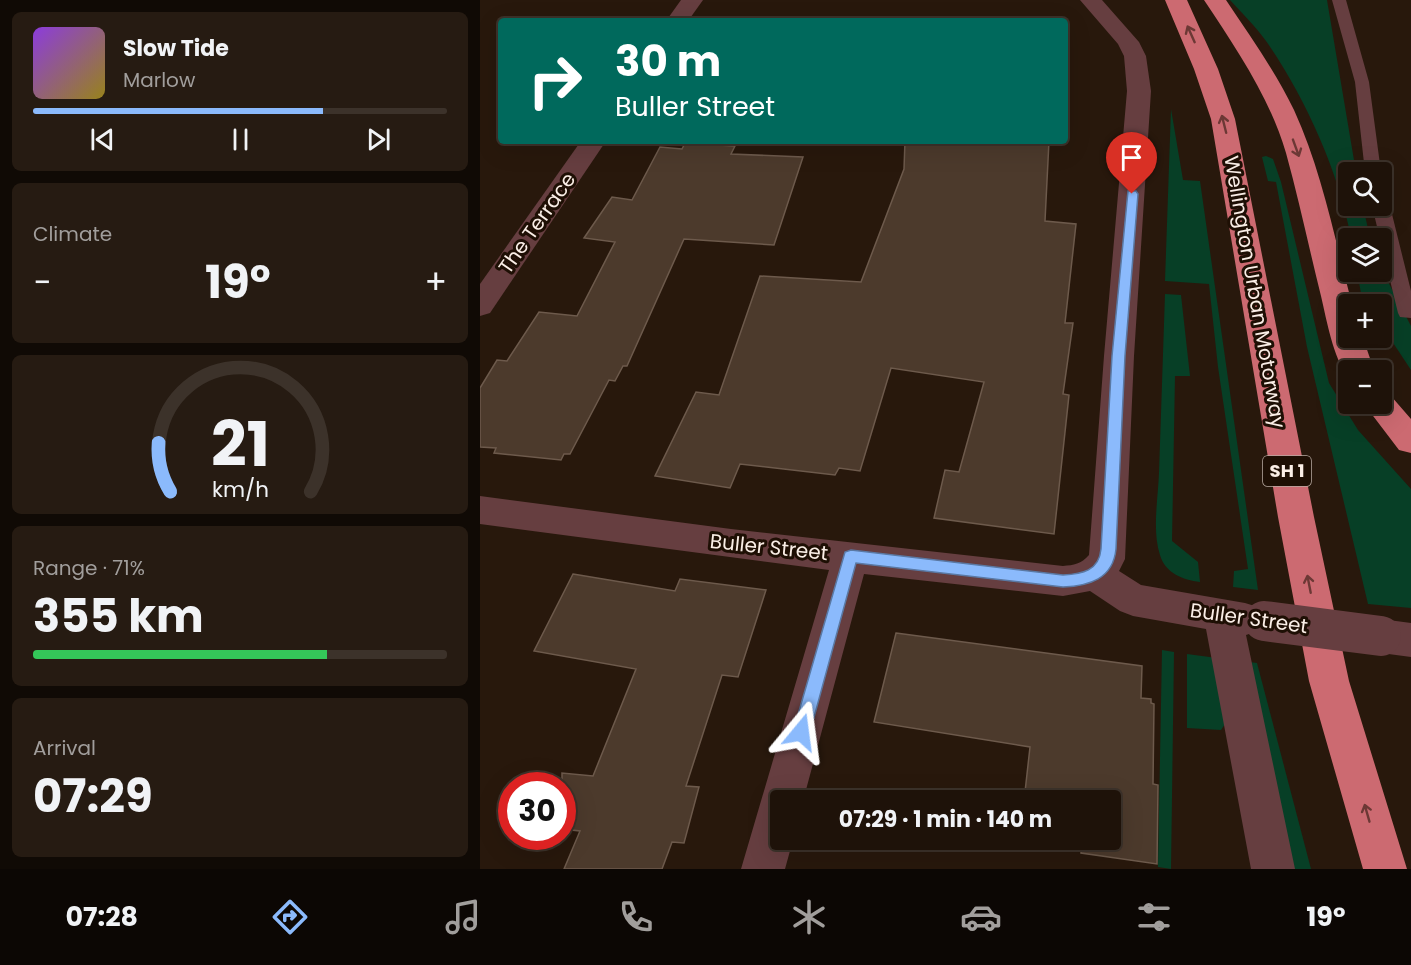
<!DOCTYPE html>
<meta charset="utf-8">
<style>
:root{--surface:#1e1209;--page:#261b12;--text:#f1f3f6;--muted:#a19e9c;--line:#3c322a;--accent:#8bbafc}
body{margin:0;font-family:Poppins,sans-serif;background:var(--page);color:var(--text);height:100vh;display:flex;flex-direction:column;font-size:22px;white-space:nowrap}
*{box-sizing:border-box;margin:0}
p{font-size:20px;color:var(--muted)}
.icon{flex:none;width:33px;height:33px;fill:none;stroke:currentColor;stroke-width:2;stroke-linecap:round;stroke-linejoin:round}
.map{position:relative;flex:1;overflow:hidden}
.sheet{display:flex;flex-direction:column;gap:12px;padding:12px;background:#100a05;width:480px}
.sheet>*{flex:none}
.top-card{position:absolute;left:18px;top:18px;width:570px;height:126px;border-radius:6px;box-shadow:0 6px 24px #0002,0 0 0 2px var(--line);background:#00695c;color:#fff;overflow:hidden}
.controls{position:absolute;left:858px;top:162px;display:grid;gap:12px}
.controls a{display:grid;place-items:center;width:54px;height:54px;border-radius:6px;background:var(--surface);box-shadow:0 6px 24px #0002,0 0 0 2px var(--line);font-size:30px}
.speed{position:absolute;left:18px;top:772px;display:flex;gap:12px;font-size:30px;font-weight:700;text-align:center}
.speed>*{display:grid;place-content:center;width:78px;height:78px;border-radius:50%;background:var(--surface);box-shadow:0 6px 24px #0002,0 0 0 2px var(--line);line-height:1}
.speed .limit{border:9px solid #d22;background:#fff;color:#111}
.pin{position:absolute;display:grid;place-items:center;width:51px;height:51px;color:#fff;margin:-62px -26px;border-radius:50% 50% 50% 0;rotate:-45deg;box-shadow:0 0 6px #0007}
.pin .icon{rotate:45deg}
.me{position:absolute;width:66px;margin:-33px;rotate:16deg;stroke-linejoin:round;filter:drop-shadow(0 0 4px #0008)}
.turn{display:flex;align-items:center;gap:21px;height:126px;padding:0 18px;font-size:27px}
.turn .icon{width:78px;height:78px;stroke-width:2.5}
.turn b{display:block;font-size:42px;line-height:51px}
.big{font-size:45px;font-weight:700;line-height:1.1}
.sheet .widget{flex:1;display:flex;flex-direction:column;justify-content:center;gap:9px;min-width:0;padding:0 21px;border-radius:9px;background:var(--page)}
.sheet .dial{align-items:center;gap:0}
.dial svg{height:156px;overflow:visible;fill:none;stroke:var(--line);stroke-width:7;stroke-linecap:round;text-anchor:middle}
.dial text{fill:var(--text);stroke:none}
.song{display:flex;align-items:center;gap:18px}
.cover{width:72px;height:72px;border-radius:9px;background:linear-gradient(135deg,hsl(270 70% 55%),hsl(50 70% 35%))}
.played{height:6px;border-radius:3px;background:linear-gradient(90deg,var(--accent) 70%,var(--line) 70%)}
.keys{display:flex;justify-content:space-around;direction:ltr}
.heat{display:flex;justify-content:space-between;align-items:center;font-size:33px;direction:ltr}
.charge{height:9px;border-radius:4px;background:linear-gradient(90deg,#34c759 71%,var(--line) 0)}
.trip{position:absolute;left:290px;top:790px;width:351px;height:60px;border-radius:6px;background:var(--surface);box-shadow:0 6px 24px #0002,0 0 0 2px var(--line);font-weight:700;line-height:60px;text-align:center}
.menu{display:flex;height:96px;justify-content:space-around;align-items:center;background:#0c0704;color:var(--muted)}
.menu .icon{width:42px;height:42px}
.menu .active{color:var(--accent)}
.menu b{font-size:27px;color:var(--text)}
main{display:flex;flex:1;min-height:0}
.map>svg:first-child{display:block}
</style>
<main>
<section class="sheet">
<div class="widget">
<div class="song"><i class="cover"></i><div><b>Slow Tide</b><p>Marlow</p></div></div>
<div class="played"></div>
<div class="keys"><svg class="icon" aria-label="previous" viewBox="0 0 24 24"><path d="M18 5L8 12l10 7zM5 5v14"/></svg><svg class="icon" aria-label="pause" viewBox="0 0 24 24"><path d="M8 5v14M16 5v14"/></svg><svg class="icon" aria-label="next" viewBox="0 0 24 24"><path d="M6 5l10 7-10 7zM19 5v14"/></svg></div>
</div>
<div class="widget"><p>Climate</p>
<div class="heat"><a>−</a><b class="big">19°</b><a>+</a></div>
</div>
<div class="widget dial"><svg viewBox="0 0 100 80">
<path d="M14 69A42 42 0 1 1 86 69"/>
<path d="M14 69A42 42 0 0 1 8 44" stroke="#8bbafc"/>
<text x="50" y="56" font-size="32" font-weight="700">21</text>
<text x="50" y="72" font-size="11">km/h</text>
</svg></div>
<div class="widget"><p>Range · 71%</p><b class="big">355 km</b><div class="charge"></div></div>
<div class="widget"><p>Arrival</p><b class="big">07:29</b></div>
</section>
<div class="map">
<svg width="931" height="869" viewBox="0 0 931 869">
<rect width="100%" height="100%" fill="#28180c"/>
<g fill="#073f26">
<path d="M750,0H847L876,172H868V206H883L890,238H871C859,172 825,97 786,41C776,27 762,13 750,0Z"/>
<polygon points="691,109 703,180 720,181 778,590 753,587 754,571 768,569 738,367 729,284 685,281"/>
<polygon points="786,156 793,159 801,182 849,383 878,430 931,489 931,608 888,604 827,347 796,182 788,181 782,157"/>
<polygon points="902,270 931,326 931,370 902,326 902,304 888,304 881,293 877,272"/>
<path d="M685,294L701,295L710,376H695L692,541L718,562L720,582C703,580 685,573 680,555C672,531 678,499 679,473C681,413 683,354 685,294Z"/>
<polygon points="682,650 694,652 691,869 678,867"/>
<polygon points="707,654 737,658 747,721 741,730 707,728"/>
<polygon points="762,661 777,663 831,869 812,869"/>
</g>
<g fill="#4c3a2c" stroke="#6d5a4c" stroke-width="1.5">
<polygon points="425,141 569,141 565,221 596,224 585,323 593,323 583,394 589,395 574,534 454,518 465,470 479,472 504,382 411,368 380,471 359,468 355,475 260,464 250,488 175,476 216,392 239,395 280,276 381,282 424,169"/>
<polygon points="205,143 255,146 251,154 323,157 294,245 204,239 147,366 143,366 135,381 129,380 90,454 84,454 81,460 14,453 16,448 0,447 0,388 17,360 27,361 59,312 97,316 135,242 104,238 132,197 152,200 180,147 202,149"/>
<polygon points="93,574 195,591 200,579 286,590 258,677 242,675 206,786 219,787 204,843 192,842 182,869 84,869 100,831 82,829 82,773 113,776 156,669 54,651"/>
<polygon points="416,633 662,666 661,698 671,699 671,703 674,704 673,784 678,785 677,864 601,853 602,840 630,840 630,801 544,801 550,747 394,722"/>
</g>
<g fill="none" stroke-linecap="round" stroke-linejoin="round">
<g fill="#663e40" fill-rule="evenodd">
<polygon points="852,0 866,0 889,82 901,172 885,172 875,82"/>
<polygon points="902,201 910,206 931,291 931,318 920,317 918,313 892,206 902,206"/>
</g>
<g fill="#663e40" fill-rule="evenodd">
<path d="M600,0H622L659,42L666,56L671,91L654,356L645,559L639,571L661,585L765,603L778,607L784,619L778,631L766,635L815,869H771L726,629L653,616L640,611L610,591L583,596L384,574L323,801H300V840H313L305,869H261L349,570L0,524V496L251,529L583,566C594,565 601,564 609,555L624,356L647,91L644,56L638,44Z"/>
<polygon points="901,619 931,623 931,657 901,653 887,648 882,636 887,624"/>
</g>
<g fill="#663e40" fill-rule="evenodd">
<polygon points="201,0 223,0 208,21 186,21"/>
<polygon points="101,141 126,141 10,313 0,316 0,284"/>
</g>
<g fill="#cc6a71" fill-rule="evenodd">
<polygon points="685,0 707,0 738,69 755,119 834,517 869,681 927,869 883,869 829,681 798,517 731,119 714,69"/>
<path d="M724,0H746C770,36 795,71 814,110C842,171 855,240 872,304H868V338H883L894,370H868V378C853,356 847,322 841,296C829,248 819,200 806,153C790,98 756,48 724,0Z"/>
<polygon points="902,393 911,396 931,419 931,453 919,450 884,404 902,404"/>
</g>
<polyline stroke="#663e40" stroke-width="40" points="784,621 901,636"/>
</g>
<defs><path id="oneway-shaft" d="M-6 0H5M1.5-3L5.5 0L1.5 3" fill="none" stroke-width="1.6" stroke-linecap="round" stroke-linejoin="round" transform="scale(1.5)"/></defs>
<g stroke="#6c3835">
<use href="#oneway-shaft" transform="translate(711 34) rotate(-114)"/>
<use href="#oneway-shaft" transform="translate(744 124) rotate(-104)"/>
<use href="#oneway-shaft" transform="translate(816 148) rotate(70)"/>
<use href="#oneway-shaft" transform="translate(829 584) rotate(-101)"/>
<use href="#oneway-shaft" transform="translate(887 813) rotate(-106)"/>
</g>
<path fill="#8bbafc" stroke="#5a79a4" stroke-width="1.5" d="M648,191H656L658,194L645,356L636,549C633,579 609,586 583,587L376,563L330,732L327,737L321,740L315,737L313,732L365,552L371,550L583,575C602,574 619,571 621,549L632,356Z"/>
<g text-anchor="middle" stroke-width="6" stroke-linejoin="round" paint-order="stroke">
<rect fill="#1e0f04" stroke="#b8aba2" stroke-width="1.5" x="783" y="456" width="48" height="30" rx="4.5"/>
<g font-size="18" font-weight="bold" fill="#faeee6">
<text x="807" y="477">SH 1</text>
</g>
<g font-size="20" fill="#faeee6" stroke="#1e0f04">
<text transform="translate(57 223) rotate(-55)" y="7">The Terrace</text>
<text transform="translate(775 292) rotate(80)" y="7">Wellington Urban Motorway</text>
<text transform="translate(289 547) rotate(6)" y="7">Buller Street</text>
<text transform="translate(769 618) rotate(8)" y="7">Buller Street</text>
</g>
</g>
</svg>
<div class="controls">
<a><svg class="icon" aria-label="search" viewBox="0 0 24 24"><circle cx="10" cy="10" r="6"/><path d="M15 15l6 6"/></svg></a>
<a><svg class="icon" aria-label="layers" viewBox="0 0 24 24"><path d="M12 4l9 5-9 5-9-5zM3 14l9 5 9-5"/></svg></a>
<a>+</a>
<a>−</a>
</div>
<div class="speed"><div class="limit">30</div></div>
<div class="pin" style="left:652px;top:194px;background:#d93025"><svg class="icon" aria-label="arrive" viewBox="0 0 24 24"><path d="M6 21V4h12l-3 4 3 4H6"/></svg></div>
<svg class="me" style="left:321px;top:732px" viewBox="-20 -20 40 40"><path d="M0-17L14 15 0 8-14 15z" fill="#8bbafc" stroke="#fff" stroke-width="4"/></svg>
<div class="trip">07:29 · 1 min · 140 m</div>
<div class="top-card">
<div class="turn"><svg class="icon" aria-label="right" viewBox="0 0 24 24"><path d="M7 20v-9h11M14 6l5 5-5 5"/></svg><div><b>30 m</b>Buller Street</div></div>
</div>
</div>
</main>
<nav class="menu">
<b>07:28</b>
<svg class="icon active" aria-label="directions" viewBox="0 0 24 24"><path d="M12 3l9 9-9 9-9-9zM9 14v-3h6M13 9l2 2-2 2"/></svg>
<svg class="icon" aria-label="music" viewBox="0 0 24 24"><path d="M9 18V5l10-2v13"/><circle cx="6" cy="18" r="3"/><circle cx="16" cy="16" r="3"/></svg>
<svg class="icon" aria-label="phone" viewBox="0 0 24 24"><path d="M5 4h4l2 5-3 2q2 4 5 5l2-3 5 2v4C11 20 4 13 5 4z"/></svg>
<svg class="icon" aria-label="climate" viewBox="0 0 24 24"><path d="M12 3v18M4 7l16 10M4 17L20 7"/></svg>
<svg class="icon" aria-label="car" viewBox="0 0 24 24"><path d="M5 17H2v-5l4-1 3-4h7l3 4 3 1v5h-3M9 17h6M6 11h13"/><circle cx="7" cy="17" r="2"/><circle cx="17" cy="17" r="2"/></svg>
<svg class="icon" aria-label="filters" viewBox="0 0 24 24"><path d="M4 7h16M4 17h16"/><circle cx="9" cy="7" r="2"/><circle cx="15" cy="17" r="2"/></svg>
<b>19°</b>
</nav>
